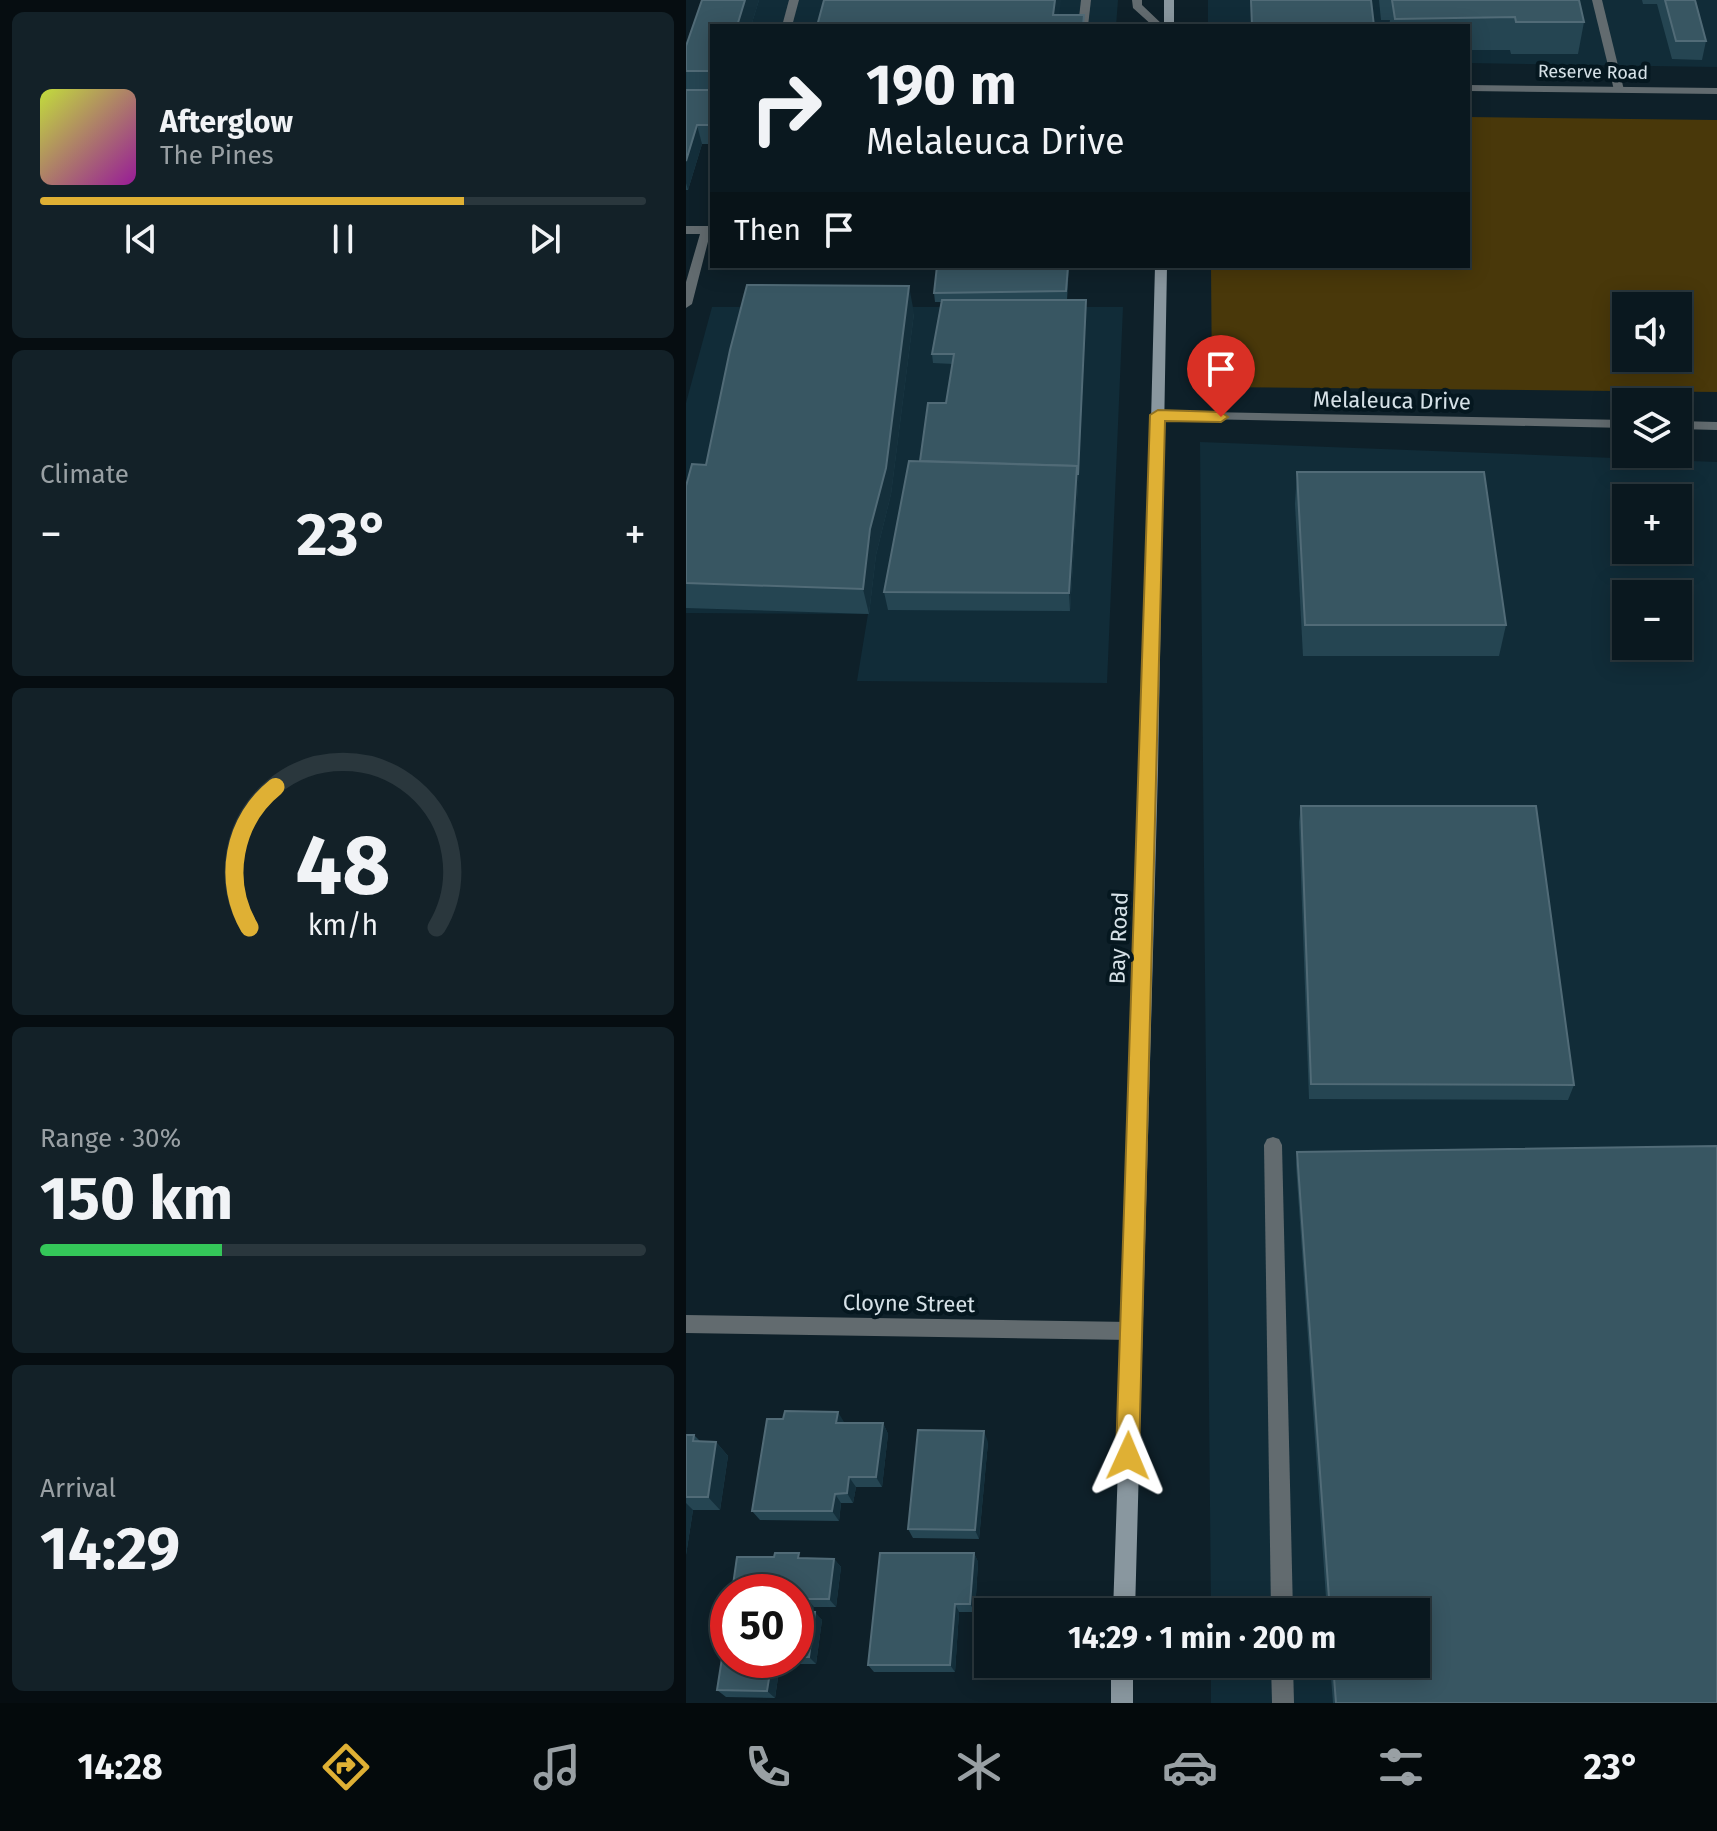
<!DOCTYPE html>
<meta charset="utf-8">
<style>
:root{--surface:#0a181f;--page:#132128;--text:#f1f3f6;--muted:#99a0a4;--line:#2a373d;--accent:#dfb034}
body{margin:0;font-family:"Fira Sans",sans-serif;background:var(--page);color:var(--text);height:100vh;display:flex;flex-direction:column;font-size:30px;white-space:nowrap}
*{box-sizing:border-box;margin:0}
p{font-size:26px;color:var(--muted)}
.icon{flex:none;width:44px;height:44px;fill:none;stroke:currentColor;stroke-width:2;stroke-linecap:round;stroke-linejoin:round}
.map{position:relative;flex:1;overflow:hidden}
.drawer{display:flex;flex-direction:column;gap:12px;padding:12px;background:#060d11;width:686px}
.drawer>*{flex:none}
.hud{position:absolute;left:24px;top:24px;width:760px;height:244px;border-radius:0px;box-shadow:0 4px 20px #0003,0 0 0 2px var(--line);background:#0a181f;color:var(--text);overflow:hidden}
.tools{position:absolute;left:926px;top:292px;display:grid;gap:16px}
.tools a{display:grid;place-items:center;width:80px;height:80px;border-radius:0px;background:var(--surface);box-shadow:0 4px 20px #0003,0 0 0 2px var(--line);font-size:40px}
.speed{position:absolute;left:24px;top:1574px;display:flex;gap:16px;font-size:40px;font-weight:700;text-align:center}
.speed>*{display:grid;place-content:center;width:104px;height:104px;border-radius:50%;background:var(--surface);box-shadow:0 4px 20px #0003,0 0 0 2px var(--line);line-height:1}
.speed .limit{border:12px solid #d22;background:#fff;color:#111}
.pin{position:absolute;display:grid;place-items:center;width:68px;height:68px;color:#fff;margin:-82px -34px;border-radius:50% 50% 50% 0;rotate:-45deg;box-shadow:0 0 8px #0007}
.pin .icon{rotate:45deg}
.me{position:absolute;width:88px;margin:-44px;rotate:1deg;stroke-linejoin:round;filter:drop-shadow(0 0 6px #0008)}
.turn{display:flex;align-items:center;gap:28px;height:168px;padding:0 24px;font-size:36px}
.turn .icon{width:104px;height:104px;stroke-width:2.5}
.turn b{display:block;font-size:56px;line-height:68px}
.then{display:flex;align-items:center;height:76px;padding:0 24px;background:#0003;gap:16px;font-size:30px}
.big{font-size:60px;font-weight:700;line-height:1.1}
.drawer .widget{flex:1;display:flex;flex-direction:column;justify-content:center;gap:12px;min-width:0;padding:0 28px;border-radius:12px;background:var(--page)}
.drawer .dial{align-items:center;gap:0}
.dial svg{height:208px;overflow:visible;fill:none;stroke:var(--line);stroke-width:7;stroke-linecap:round;text-anchor:middle}
.dial text{fill:var(--text);stroke:none}
.song{display:flex;align-items:center;gap:24px}
.cover{width:96px;height:96px;border-radius:12px;background:linear-gradient(135deg,hsl(70 70% 55%),hsl(300 70% 35%))}
.played{height:8px;border-radius:4px;background:linear-gradient(90deg,var(--accent) 70%,var(--line) 70%)}
.keys{display:flex;justify-content:space-around;direction:ltr}
.heat{display:flex;justify-content:space-between;align-items:center;font-size:44px;direction:ltr}
.charge{height:12px;border-radius:6px;background:linear-gradient(90deg,#34c759 30%,var(--line) 0)}
.trip{position:absolute;left:288px;top:1598px;width:456px;height:80px;border-radius:0px;background:var(--surface);box-shadow:0 4px 20px #0003,0 0 0 2px var(--line);font-weight:700;line-height:80px;text-align:center}
.tab-bar{display:flex;height:128px;justify-content:space-around;align-items:center;background:#040a0c;color:var(--muted)}
.tab-bar .icon{width:56px;height:56px}
.tab-bar .active{color:var(--accent)}
.tab-bar b{font-size:36px;color:var(--text)}
main{display:flex;flex:1;min-height:0}
.map>svg:first-child{display:block}
</style>
<main>
<section class="drawer">
<div class="widget">
<div class="song"><i class="cover"></i><div><b>Afterglow</b><p>The Pines</p></div></div>
<div class="played"></div>
<div class="keys"><svg class="icon" aria-label="previous" viewBox="0 0 24 24"><path d="M18 5L8 12l10 7zM5 5v14"/></svg><svg class="icon" aria-label="pause" viewBox="0 0 24 24"><path d="M8 5v14M16 5v14"/></svg><svg class="icon" aria-label="next" viewBox="0 0 24 24"><path d="M6 5l10 7-10 7zM19 5v14"/></svg></div>
</div>
<div class="widget"><p>Climate</p>
<div class="heat"><a>−</a><b class="big">23°</b><a>+</a></div>
</div>
<div class="widget dial"><svg viewBox="0 0 100 80">
<path d="M14 69A42 42 0 1 1 86 69"/>
<path d="M14 69A42 42 0 0 1 24 15" stroke="#dfb034"/>
<text x="50" y="56" font-size="32" font-weight="700">48</text>
<text x="50" y="72" font-size="11">km/h</text>
</svg></div>
<div class="widget"><p>Range · 30%</p><b class="big">150 km</b><div class="charge"></div></div>
<div class="widget"><p>Arrival</p><b class="big">14:29</b></div>
</section>
<div class="map">
<svg width="1031" height="1703" viewBox="0 0 1031 1703">
<rect width="100%" height="100%" fill="#0e2029"/>
<g fill="#112c38" fill-rule="evenodd">
<polygon points="24,0 432,0 430,26 26,26"/>
<polygon points="522,0 1031,0 1031,67 782,63 782,26 522,26"/>
<polygon points="26,307 437,307 421,683 171,681 182,614 0,613 0,403"/>
<path d="M514,442L1031,462V1703H525V1664H730V1612H525ZM940,498H992V550H940ZM940,594H992V646H940Z"/>
</g>
<path fill="#49380a" fill-rule="evenodd" d="M782,117L1031,120V392L526,387L525,266H782ZM940,306H992V358H940Z"/>
<g fill="none" stroke-linecap="round" stroke-linejoin="round">
<g fill="#626b6f" fill-rule="evenodd">
<polygon points="103,0 113,0 106,26 96,26"/>
<polygon points="395,0 405,0 402,26 392,26"/>
<polygon points="446,0 456,0 456,5 478,26 467,26 447,8"/>
<polygon points="472,411 940,420 940,428 467,418 467,412"/>
<polygon points="992,421 1031,422 1031,430 992,429"/>
<polygon points="587,1137 593,1139 596,1145 607,1612 585,1612 578,1145 581,1139"/>
<polygon points="585,1664 607,1664 608,1703 586,1703"/>
</g>
<g fill="#626b6f" fill-rule="evenodd">
<polygon points="906,0 916,0 938,90 937,92 928,90"/>
<polygon points="0,226 26,226 6,304 0,308 0,282 14,234 0,234"/>
<polygon points="0,1315 445,1322 452,1324 455,1331 452,1338 445,1340 0,1333"/>
</g>
<polygon fill="#626b6f" fill-rule="evenodd" points="782,85 1031,88 1031,94 782,91"/>
<g fill="#89979f" fill-rule="evenodd">
<rect x="478" y="0" width="10" height="26"/>
<polygon points="469,266 481,266 472,769 449,1612 427,1612 456,769"/>
<rect x="425" y="1664" width="22" height="39"/>
</g>
</g>
<g fill="#254552">
<polygon points="16,0 73,0 65,26 26,26 26,144 16,144 2,190 0,190 0,46"/>
<polygon points="693,0 893,0 898,22 892,54 825,54 824,50 782,50 782,26 703,26 704,20 695,20"/>
<polygon points="956,0 1009,0 1020,41 1016,60 986,59 971,4 957,4"/>
<polygon points="251,266 383,266 381,300 400,310 392,484 384,611 202,610 198,592 234,461 260,403 267,364 247,363 246,354 255,302 249,302 248,293"/>
<polygon points="228,313 205,494 190,555 183,614 0,608 0,486 20,465"/>
<polygon points="611,472 820,625 813,656 617,656 609,504"/>
<polygon points="615,806 888,1085 882,1100 623,1099 613,822"/>
<polygon points="611,1152 1031,1703 647,1703 644,1664 730,1664 730,1612 641,1612 610,1165"/>
<polygon points="158,1423 197,1423 202,1434 196,1487 170,1487 167,1503 155,1503 153,1521 74,1520 66,1511"/>
<polygon points="0,1435 8,1435 14,1441 30,1442 42,1456 34,1510 7,1510 0,1555"/>
<polygon points="302,1442 293,1539 227,1538 222,1529"/>
<polygon points="288,1553 292,1562 289,1612 273,1612 269,1672 188,1672 182,1665"/>
<polygon points="118,1558 148,1559 155,1567 150,1607 128,1607 127,1612 136,1620 130,1664 94,1664 89,1698 40,1697 31,1690 42,1660 110,1660 110,1592"/>
</g>
<g fill="#142f3b">
<polygon points="59,0 73,0 65,26 51,26"/>
<polygon points="369,0 375,0 372,26 367,15"/>
<polygon points="11,125 16,144 2,190 0,183 0,161"/>
<polygon points="223,286 228,313 205,494 190,555 183,614 177,589 184,529"/>
<polygon points="400,300 400,310 392,484 384,611 383,593"/>
<polygon points="152,1412 158,1422 150,1423"/>
<polygon points="197,1423 202,1434 196,1487 190,1477"/>
<polygon points="298,1431 302,1442 293,1539 289,1530"/>
<polygon points="30,1442 42,1456 34,1510 22,1497"/>
<polygon points="163,1477 170,1487 167,1503 161,1493"/>
<polygon points="149,1494 155,1503 153,1521 146,1511"/>
<polygon points="0,1503 7,1510 0,1555"/>
<polygon points="288,1553 292,1562 289,1612 284,1604"/>
<polygon points="148,1559 155,1567 150,1607 143,1599"/>
<polygon points="121,1599 128,1607 126,1620 119,1612"/>
<polygon points="269,1604 273,1612 269,1672 264,1665"/>
<polygon points="129,1612 136,1620 130,1664 123,1657"/>
<polygon points="86,1660 89,1660 94,1664 89,1698 81,1691"/>
</g>
<g fill="#385662" stroke="#516b77" stroke-width="2">
<polygon points="16,0 59,0 51,26 26,26 26,71 0,71 0,46"/>
<polygon points="138,0 369,0 367,15 398,15 397,26 131,26"/>
<polygon points="565,0 685,0 688,26 566,26"/>
<polygon points="706,0 893,0 898,22 830,22 829,17 709,19"/>
<polygon points="979,0 1009,0 1020,41 990,41"/>
<polygon points="0,90 26,90 26,125 11,125 0,161"/>
<polygon points="251,266 382,266 380,291 248,293"/>
<polygon points="61,285 223,286 200,468 184,529 177,589 0,583 0,486 6,464 20,465 44,350"/>
<polygon points="256,300 400,300 392,475 391,466 234,461 242,403 260,403 268,354 246,354"/>
<polygon points="223,461 391,466 383,593 198,592"/>
<polygon points="611,472 798,472 820,625 619,625"/>
<polygon points="615,806 850,806 888,1085 625,1084"/>
<polygon points="1031,1146 1031,1703 650,1703 647,1664 730,1664 730,1612 644,1612 611,1152"/>
<polygon points="99,1411 152,1412 150,1423 197,1423 190,1477 163,1477 161,1493 149,1494 146,1511 66,1511 81,1419 97,1419"/>
<polygon points="232,1430 298,1431 289,1530 222,1529"/>
<polygon points="0,1435 8,1435 7,1441 30,1442 22,1497 0,1497"/>
<polygon points="89,1553 113,1553 112,1558 148,1559 143,1599 121,1599 119,1612 129,1612 123,1657 110,1657 110,1592 46,1592 51,1557 88,1557"/>
<polygon points="194,1553 288,1553 284,1604 269,1604 264,1665 182,1665"/>
<polygon points="42,1620 42,1660 86,1660 81,1691 31,1690"/>
</g>
<polygon fill="#dfb034" stroke="#917222" stroke-width="2" points="472,410 535,412 542,417 535,422 479,421 453,1456 450,1464 442,1467 434,1464 430,1456 464,415"/>
<g text-anchor="middle" stroke-width="8" stroke-linejoin="round" paint-order="stroke">
<g font-size="18" fill="#d6e1e7" stroke="#05171f">
<text transform="translate(907 72) rotate(1)" y="6">Reserve Road</text>
</g>
<g font-size="22" fill="#d6e1e7" stroke="#05171f">
<text transform="translate(706 400) rotate(1)" y="8">Melaleuca Drive</text>
<text transform="translate(432 938) rotate(-88)" y="8">Bay Road</text>
<text transform="translate(223 1303) rotate(1)" y="8">Cloyne Street</text>
</g>
</g>
</svg>
<div class="tools">
<a><svg class="icon" aria-label="sound" viewBox="0 0 24 24"><path d="M4 9h4l5-4v14l-5-4H4zM17 9q2 3 0 6"/></svg></a>
<a><svg class="icon" aria-label="layers" viewBox="0 0 24 24"><path d="M12 4l9 5-9 5-9-5zM3 14l9 5 9-5"/></svg></a>
<a>+</a>
<a>−</a>
</div>
<div class="speed"><div class="limit">50</div></div>
<div class="pin" style="left:535px;top:417px;background:#d93025"><svg class="icon" aria-label="arrive" viewBox="0 0 24 24"><path d="M6 21V4h12l-3 4 3 4H6"/></svg></div>
<svg class="me" style="left:442px;top:1456px" viewBox="-20 -20 40 40"><path d="M0-17L14 15 0 8-14 15z" fill="#dfb034" stroke="#fff" stroke-width="4"/></svg>
<div class="trip">14:29 · 1 min · 200 m</div>
<div class="hud">
<div class="turn"><svg class="icon" aria-label="right" viewBox="0 0 24 24"><path d="M7 20v-9h11M14 6l5 5-5 5"/></svg><div><b>190 m</b>Melaleuca Drive</div></div>
<div class="then">Then<svg class="icon" aria-label="arrive" viewBox="0 0 24 24"><path d="M6 21V4h12l-3 4 3 4H6"/></svg></div>
</div>
</div>
</main>
<nav class="tab-bar">
<b>14:28</b>
<svg class="icon active" aria-label="directions" viewBox="0 0 24 24"><path d="M12 3l9 9-9 9-9-9zM9 14v-3h6M13 9l2 2-2 2"/></svg>
<svg class="icon" aria-label="music" viewBox="0 0 24 24"><path d="M9 18V5l10-2v13"/><circle cx="6" cy="18" r="3"/><circle cx="16" cy="16" r="3"/></svg>
<svg class="icon" aria-label="phone" viewBox="0 0 24 24"><path d="M5 4h4l2 5-3 2q2 4 5 5l2-3 5 2v4C11 20 4 13 5 4z"/></svg>
<svg class="icon" aria-label="climate" viewBox="0 0 24 24"><path d="M12 3v18M4 7l16 10M4 17L20 7"/></svg>
<svg class="icon" aria-label="car" viewBox="0 0 24 24"><path d="M5 17H2v-5l4-1 3-4h7l3 4 3 1v5h-3M9 17h6M6 11h13"/><circle cx="7" cy="17" r="2"/><circle cx="17" cy="17" r="2"/></svg>
<svg class="icon" aria-label="filters" viewBox="0 0 24 24"><path d="M4 7h16M4 17h16"/><circle cx="9" cy="7" r="2"/><circle cx="15" cy="17" r="2"/></svg>
<b>23°</b>
</nav>
